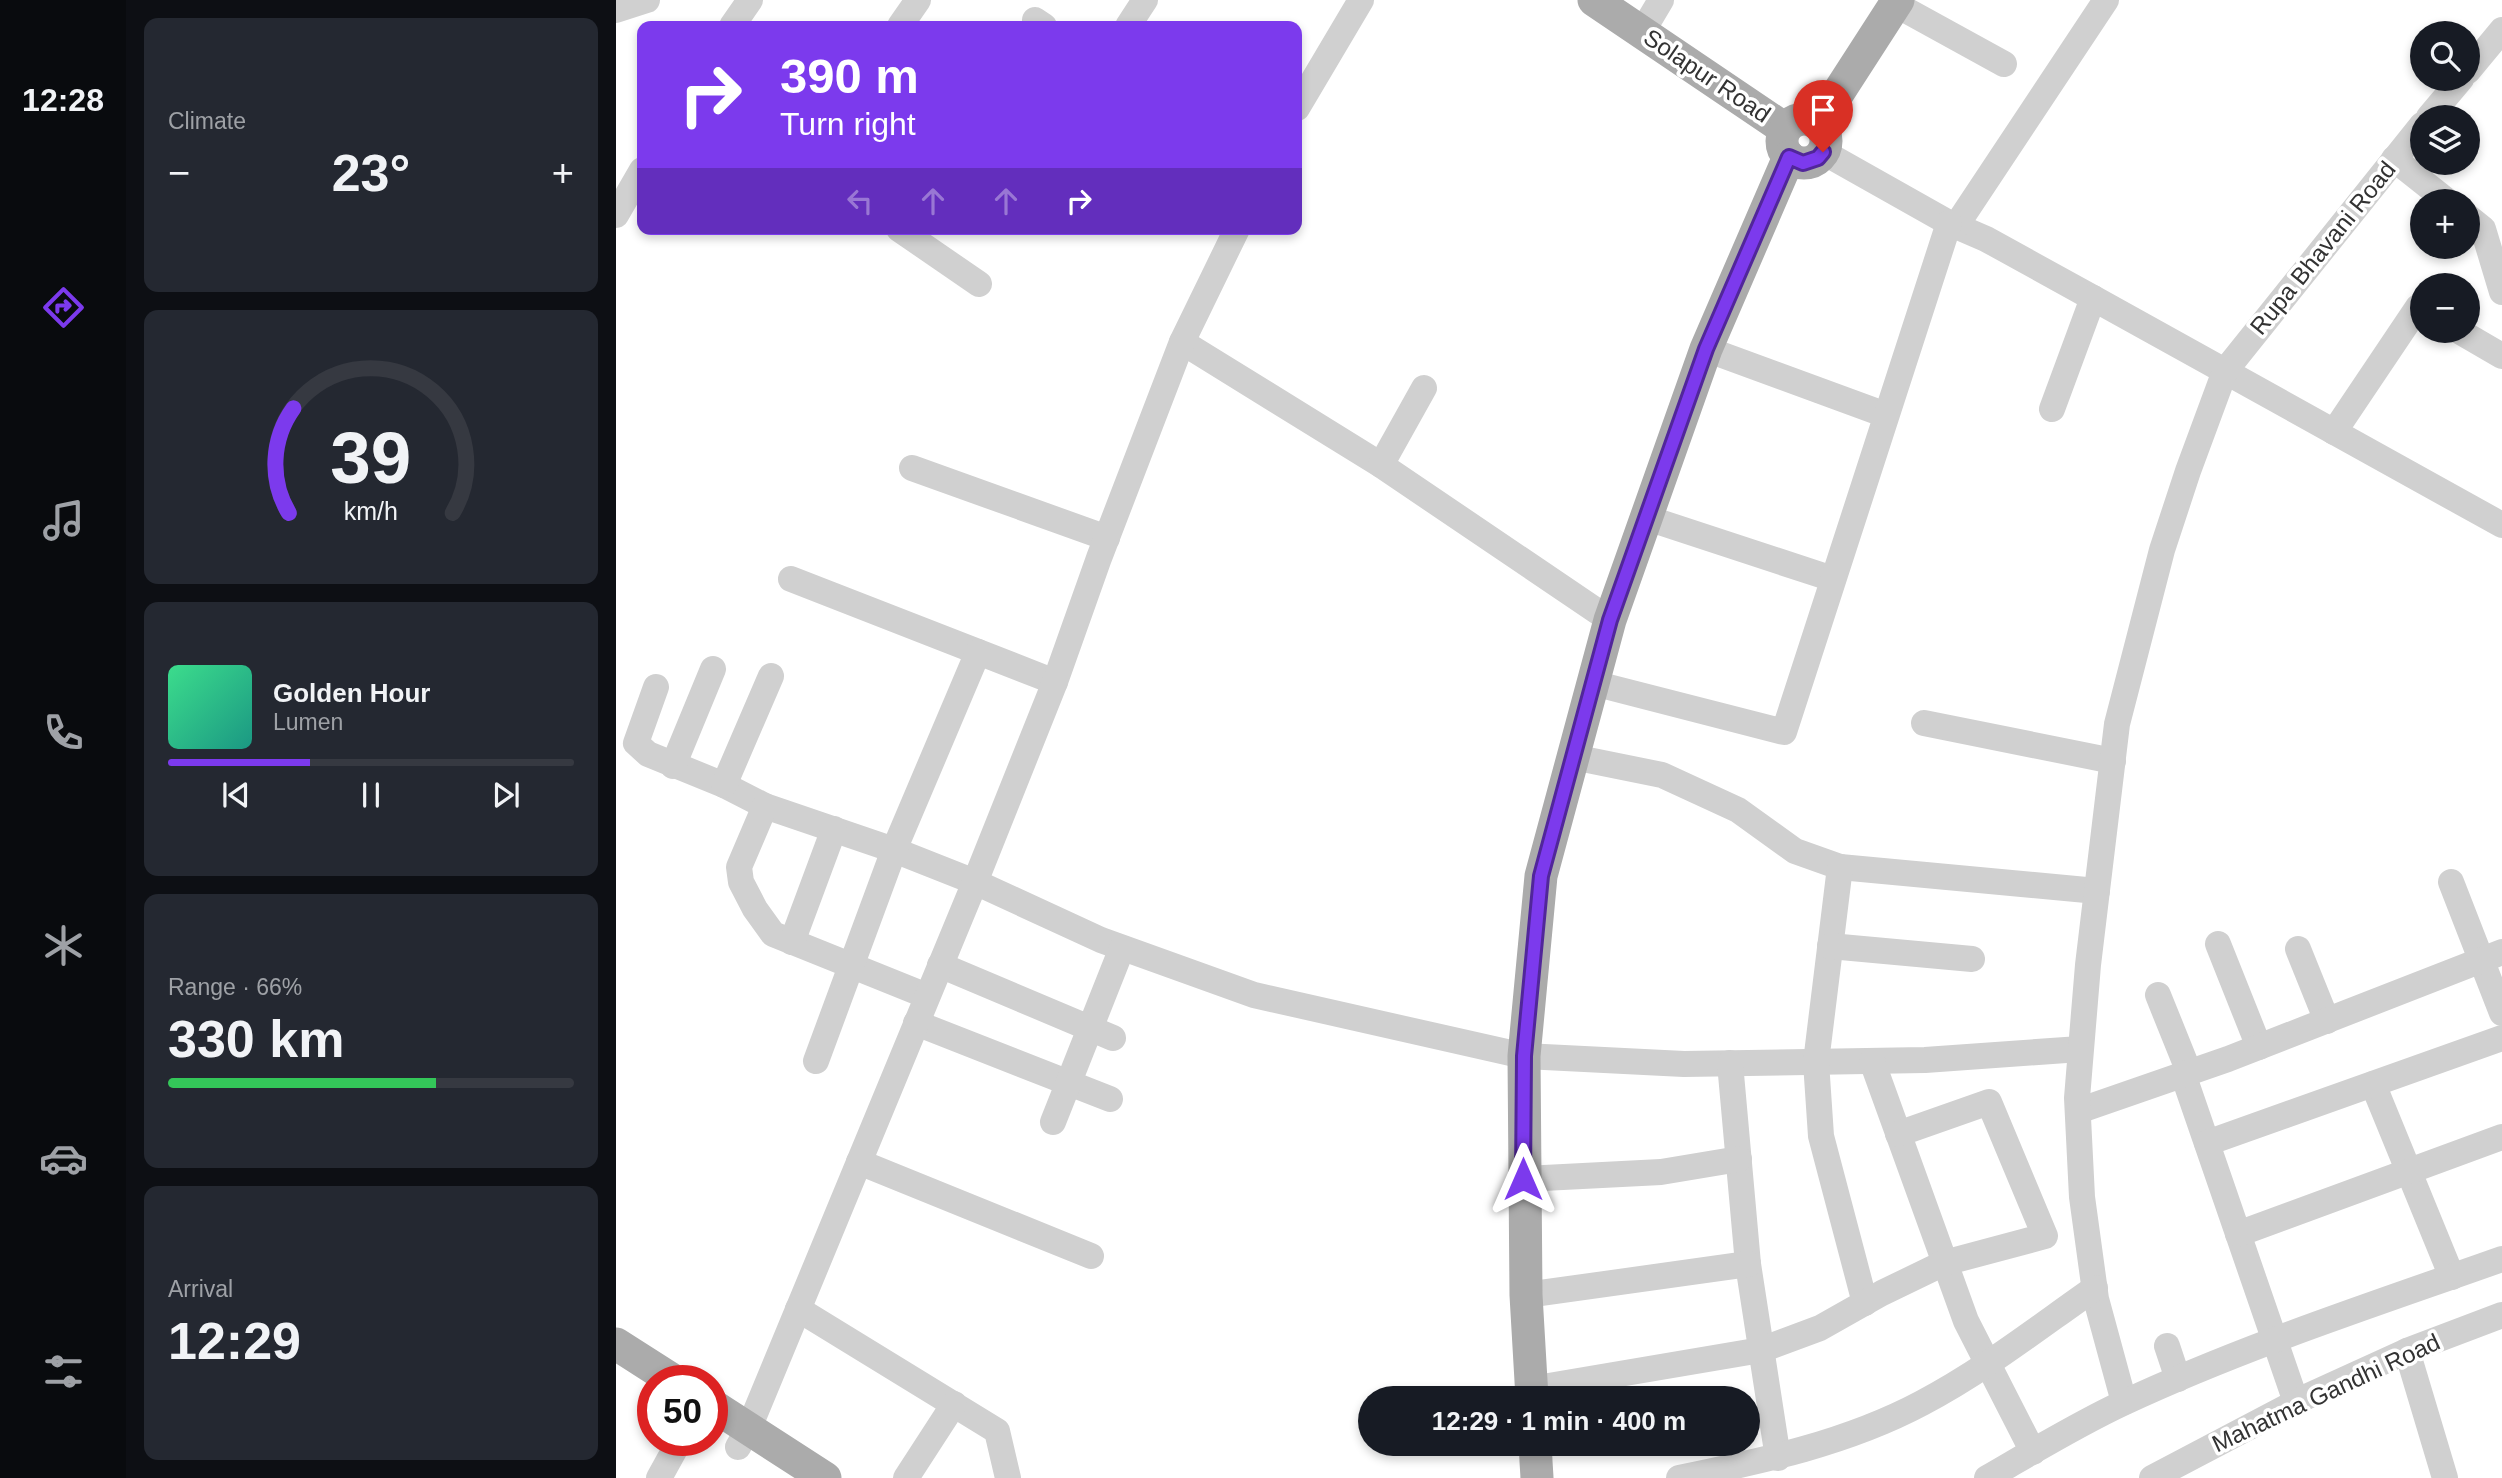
<!DOCTYPE html>
<meta charset="utf-8">
<style>
:root{--surface:#171b24;--page:#242831;--text:#f1f3f6;--muted:#9ea1a6;--line:#363941;--accent:#7c3aed}
body{margin:0;font-family:Arial,sans-serif;background:var(--page);color:var(--text);height:100vh;display:flex;flex-direction:column;font-size:26px;white-space:nowrap}
*{box-sizing:border-box;margin:0}
p{font-size:23px;color:var(--muted)}
.icon{flex:none;width:38px;height:38px;fill:none;stroke:currentColor;stroke-width:2;stroke-linecap:round;stroke-linejoin:round}
.map{position:relative;flex:1;overflow:hidden}
.side{display:flex;flex-direction:column;gap:18px;padding:18px;background:#0d0f14;width:490px}
.side>*{flex:none}
.hud{position:absolute;left:21px;top:21px;width:665px;height:214px;border-radius:14px;box-shadow:0 4px 10px #0003;background:#7c3aed;color:#fff;overflow:hidden}
.tools{position:absolute;left:1794px;top:21px;display:grid;gap:14px}
.tools a{display:grid;place-items:center;width:70px;height:70px;border-radius:50%;background:var(--surface);box-shadow:0 4px 10px #0003;font-size:35px}
.speed{position:absolute;left:21px;top:1365px;display:flex;gap:14px;font-size:35px;font-weight:700;text-align:center}
.speed>*{display:grid;place-content:center;width:91px;height:91px;border-radius:50%;background:var(--surface);box-shadow:0 4px 10px #0003;line-height:1}
.speed .limit{border:10px solid #d22;background:#fff;color:#111}
.pin{position:absolute;display:grid;place-items:center;width:60px;height:60px;color:#fff;margin:-72px -30px;border-radius:50% 50% 50% 0;rotate:-45deg;box-shadow:0 0 7px #0007}
.pin .icon{rotate:45deg}
.me{position:absolute;width:77px;margin:-38px;rotate:0deg;stroke-linejoin:round;filter:drop-shadow(0 0 5px #0008)}
.turn{display:flex;align-items:center;gap:24px;height:147px;padding:0 28px;font-size:32px}
.turn .icon{width:91px;height:91px;stroke-width:2.5}
.turn b{display:block;font-size:49px;line-height:60px}
.lanes{display:flex;align-items:center;height:66px;padding:0 28px;background:#0003;justify-content:center;gap:35px;direction:ltr}
.lanes .off{opacity:.35}
.big{font-size:52px;font-weight:700;line-height:1.1}
.side .widget{flex:1;display:flex;flex-direction:column;justify-content:center;gap:10px;min-width:0;padding:0 24px;border-radius:14px;background:var(--page)}
.side .dial{align-items:center;gap:0}
.dial svg{height:182px;overflow:visible;fill:none;stroke:var(--line);stroke-width:7;stroke-linecap:round;text-anchor:middle}
.dial text{fill:var(--text);stroke:none}
.song{display:flex;align-items:center;gap:21px}
.cover{width:84px;height:84px;border-radius:10px;background:linear-gradient(135deg,hsl(150 70% 55%),hsl(170 70% 35%))}
.played{height:7px;border-radius:4px;background:linear-gradient(90deg,var(--accent) 35%,var(--line) 35%)}
.keys{display:flex;justify-content:space-around;direction:ltr}
.heat{display:flex;justify-content:space-between;align-items:center;font-size:38px;direction:ltr}
.charge{height:10px;border-radius:5px;background:linear-gradient(90deg,#34c759 66%,var(--line) 0)}
.trip{position:absolute;left:742px;top:1386px;width:402px;height:70px;border-radius:35px;background:var(--surface);box-shadow:0 4px 10px #0003;font-weight:700;line-height:70px;text-align:center}
main{display:flex;flex:1;min-height:0}
.tab-bar{display:flex;flex-direction:column;width:126px;justify-content:space-around;align-items:center;background:#090b0e;color:var(--muted)}
.tab-bar .icon{width:49px;height:49px}
.tab-bar .active{color:var(--accent)}
.tab-bar b{font-size:32px;color:var(--text)}
.map>svg:first-child{display:block}
</style>
<main>
<nav class="tab-bar">
<b>12:28</b>
<svg class="icon active" aria-label="directions" viewBox="0 0 24 24"><path d="M12 3l9 9-9 9-9-9zM9 14v-3h6M13 9l2 2-2 2"/></svg>
<svg class="icon" aria-label="music" viewBox="0 0 24 24"><path d="M9 18V5l10-2v13"/><circle cx="6" cy="18" r="3"/><circle cx="16" cy="16" r="3"/></svg>
<svg class="icon" aria-label="phone" viewBox="0 0 24 24"><path d="M5 4h4l2 5-3 2q2 4 5 5l2-3 5 2v4C11 20 4 13 5 4z"/></svg>
<svg class="icon" aria-label="climate" viewBox="0 0 24 24"><path d="M12 3v18M4 7l16 10M4 17L20 7"/></svg>
<svg class="icon" aria-label="car" viewBox="0 0 24 24"><path d="M5 17H2v-5l4-1 3-4h7l3 4 3 1v5h-3M9 17h6M6 11h13"/><circle cx="7" cy="17" r="2"/><circle cx="17" cy="17" r="2"/></svg>
<svg class="icon" aria-label="filters" viewBox="0 0 24 24"><path d="M4 7h16M4 17h16"/><circle cx="9" cy="7" r="2"/><circle cx="15" cy="17" r="2"/></svg>
</nav>
<section class="side">
<div class="widget"><p>Climate</p>
<div class="heat"><a>−</a><b class="big">23°</b><a>+</a></div>
</div>
<div class="widget dial"><svg viewBox="0 0 100 80">
<path d="M14 69A42 42 0 1 1 86 69"/>
<path d="M14 69A42 42 0 0 1 16 23" stroke="#7c3aed"/>
<text x="50" y="56" font-size="32" font-weight="700">39</text>
<text x="50" y="72" font-size="11">km/h</text>
</svg></div>
<div class="widget">
<div class="song"><i class="cover"></i><div><b>Golden Hour</b><p>Lumen</p></div></div>
<div class="played"></div>
<div class="keys"><svg class="icon" aria-label="previous" viewBox="0 0 24 24"><path d="M18 5L8 12l10 7zM5 5v14"/></svg><svg class="icon" aria-label="pause" viewBox="0 0 24 24"><path d="M8 5v14M16 5v14"/></svg><svg class="icon" aria-label="next" viewBox="0 0 24 24"><path d="M6 5l10 7-10 7zM19 5v14"/></svg></div>
</div>
<div class="widget"><p>Range · 66%</p><b class="big">330 km</b><div class="charge"></div></div>
<div class="widget"><p>Arrival</p><b class="big">12:29</b></div>
</section>
<div class="map">
<svg width="1886" height="1478" viewBox="0 0 1886 1478">
<rect width="100%" height="100%" fill="#fff"/>
<g fill="none" stroke-linecap="round" stroke-linejoin="round">
<g stroke="#d0d0d0" stroke-width="26">
<polyline points="1279,4 1388,64"/>
<polyline points="0,10 31,0"/>
<polyline points="419,20 428,26"/>
<polyline points="116,26 134,0"/>
<polyline points="284,26 302,0"/>
<polyline points="512,26 529,0"/>
<polyline points="1026,32 1045,0"/>
<polyline points="1852,71 1886,30"/>
<polyline points="681,108 745,0"/>
<polyline points="1813,117 1845,79"/>
<polyline points="1207,152 1333,223 1370,239 1477,298 1886,525"/>
<polyline points="1778,159 1831,201"/>
<polyline points="0,215 26,170"/>
<polyline points="1852,217 1867,229 1886,292"/>
<polyline points="1340,226 1490,0"/>
<polyline points="283,229 363,284"/>
<polyline points="1843,331 1886,356"/>
<polyline points="566,342 765,465 994,620"/>
<polyline points="1090,349 1270,415"/>
<polyline points="1436,409 1477,298"/>
<polyline points="1718,432 1802,307 1806,310"/>
<polyline points="765,465 808,388"/>
<polyline points="296,468 491,538"/>
<polyline points="1031,518 1217,579"/>
<polyline points="175,579 439,682"/>
<polyline points="977,683 1168,732 1333,223"/>
<polyline points="40,687 20,743 32,754 108,785 149,806 278,850 359,882 485,940 638,995 908,1056 1068,1064 1309,1060 1464,1049"/>
<polyline points="1308,723 1497,761"/>
<polyline points="957,757 1046,775 1122,810 1179,851 1224,867 1481,891"/>
<polyline points="57,766 97,669"/>
<polyline points="108,785 155,676"/>
<polyline points="149,806 123,867 125,882 139,909 157,934 311,996"/>
<polyline points="1224,867 1200,1062 1205,1136 1249,1303"/>
<polyline points="1835,882 1886,1013"/>
<polyline points="176,942 218,829"/>
<polyline points="1602,944 1643,1047"/>
<polyline points="1214,946 1356,959"/>
<polyline points="1682,949 1711,1021"/>
<polyline points="324,965 497,1038"/>
<polyline points="1542,995 1573,1072"/>
<polyline points="300,1023 494,1099"/>
<polyline points="200,1061 278,850 362,652"/>
<polyline points="1256,1061 1350,1321 1417,1452"/>
<polyline points="1114,1063 1132,1264 1162,1458"/>
<polyline points="1567,1074 1680,1402"/>
<polyline points="1757,1084 1836,1277"/>
<polyline points="1462,1111 1612,1059 1886,952"/>
<polyline points="437,1122 506,948"/>
<polyline points="1591,1143 1886,1038"/>
<polyline points="243,1162 475,1256"/>
<polyline points="907,1179 1045,1172 1123,1159"/>
<polyline points="1622,1234 1886,1137"/>
<polyline points="910,1295 1132,1264"/>
<polyline points="182,1309 381,1431 392,1478"/>
<polyline points="1551,1346 1562,1379"/>
<polyline points="1791,1351 1829,1478"/>
<polyline points="915,1389 1145,1350 1204,1328 1266,1293 1328,1263 1429,1236 1373,1102 1282,1134"/>
<polyline points="1508,1402 1480,1299 1466,1197 1461,1098 1472,965 1501,724 1546,550 1572,471 1609,371 1806,125"/>
<polyline points="122,1447 133,1428 359,882 439,682 483,558 566,342 621,229"/>
<polyline points="43,1478 64,1440"/>
<polyline points="290,1478 338,1404"/>
<path d="M1063,1478C1146,1461 1231,1443 1306,1403C1367,1371 1423,1327 1479,1288"/>
<path d="M1371,1478C1416,1452 1460,1425 1507,1403C1629,1346 1759,1304 1886,1259"/>
<polyline points="1536,1478 1690,1397 1791,1351 1886,1315"/>
</g>
<g stroke="#ababab" stroke-width="33">
<polyline points="978,0 1169,129"/>
<circle cx="1188" cy="141" r="22"/>
<polyline points="1202,124 1282,0"/>
<polyline points="0,1344 58,1381"/>
<polyline points="916,1398 910,1295 908,1056 925,876 994,620 1090,349 1173,157"/>
<polyline points="96,1405 209,1478"/>
<polyline points="919,1444 921,1478"/>
</g>
</g>
<g fill="none" stroke-linecap="round" stroke-linejoin="round">
<defs>
<polyline id="route" points="907,1179 908,1056 925,876 994,620 1090,349 1173,157 1187,163 1202,158 1207,152"/>
</defs>
<use href="#route" stroke="#51269a" stroke-width="18"/>
<use href="#route" stroke="#7c3aed" stroke-width="12"/>
</g>
<g text-anchor="middle" stroke-width="7" stroke-linejoin="round" paint-order="stroke">
<g font-size="24" fill="#333" stroke="#fff">
<text transform="translate(1091 76) rotate(34)" y="8">Solapur Road</text>
<text transform="translate(1707 248) rotate(-51)" y="8">Rupa Bhavani Road</text>
<text transform="translate(1710 1393) rotate(-25)" y="8">Mahatma Gandhi Road</text>
</g>
</g>
</svg>
<div class="tools">
<a><svg class="icon" aria-label="search" viewBox="0 0 24 24"><circle cx="10" cy="10" r="6"/><path d="M15 15l6 6"/></svg></a>
<a><svg class="icon" aria-label="layers" viewBox="0 0 24 24"><path d="M12 4l9 5-9 5-9-5zM3 14l9 5 9-5"/></svg></a>
<a>+</a>
<a>−</a>
</div>
<div class="speed"><div class="limit">50</div></div>
<div class="pin" style="left:1207px;top:152px;background:#d93025"><svg class="icon" aria-label="arrive" viewBox="0 0 24 24"><path d="M6 21V4h12l-3 4 3 4H6"/></svg></div>
<svg class="me" style="left:907px;top:1179px" viewBox="-20 -20 40 40"><path d="M0-17L14 15 0 8-14 15z" fill="#7c3aed" stroke="#fff" stroke-width="4"/></svg>
<div class="trip">12:29 · 1 min · 400 m</div>
<div class="hud">
<div class="turn"><svg class="icon" aria-label="right" viewBox="0 0 24 24"><path d="M7 20v-9h11M14 6l5 5-5 5"/></svg><div><b>390 m</b>Turn right</div></div>
<div class="lanes"><svg class="icon off" aria-label="left" viewBox="0 0 24 24"><path d="M17 20v-9H6M10 6l-5 5 5 5"/></svg><svg class="icon off" aria-label="ahead" viewBox="0 0 24 24"><path d="M12 20V5M6 11l6-6 6 6"/></svg><svg class="icon off" aria-label="ahead" viewBox="0 0 24 24"><path d="M12 20V5M6 11l6-6 6 6"/></svg><svg class="icon" aria-label="right" viewBox="0 0 24 24"><path d="M7 20v-9h11M14 6l5 5-5 5"/></svg></div>
</div>
</div>
</main>
